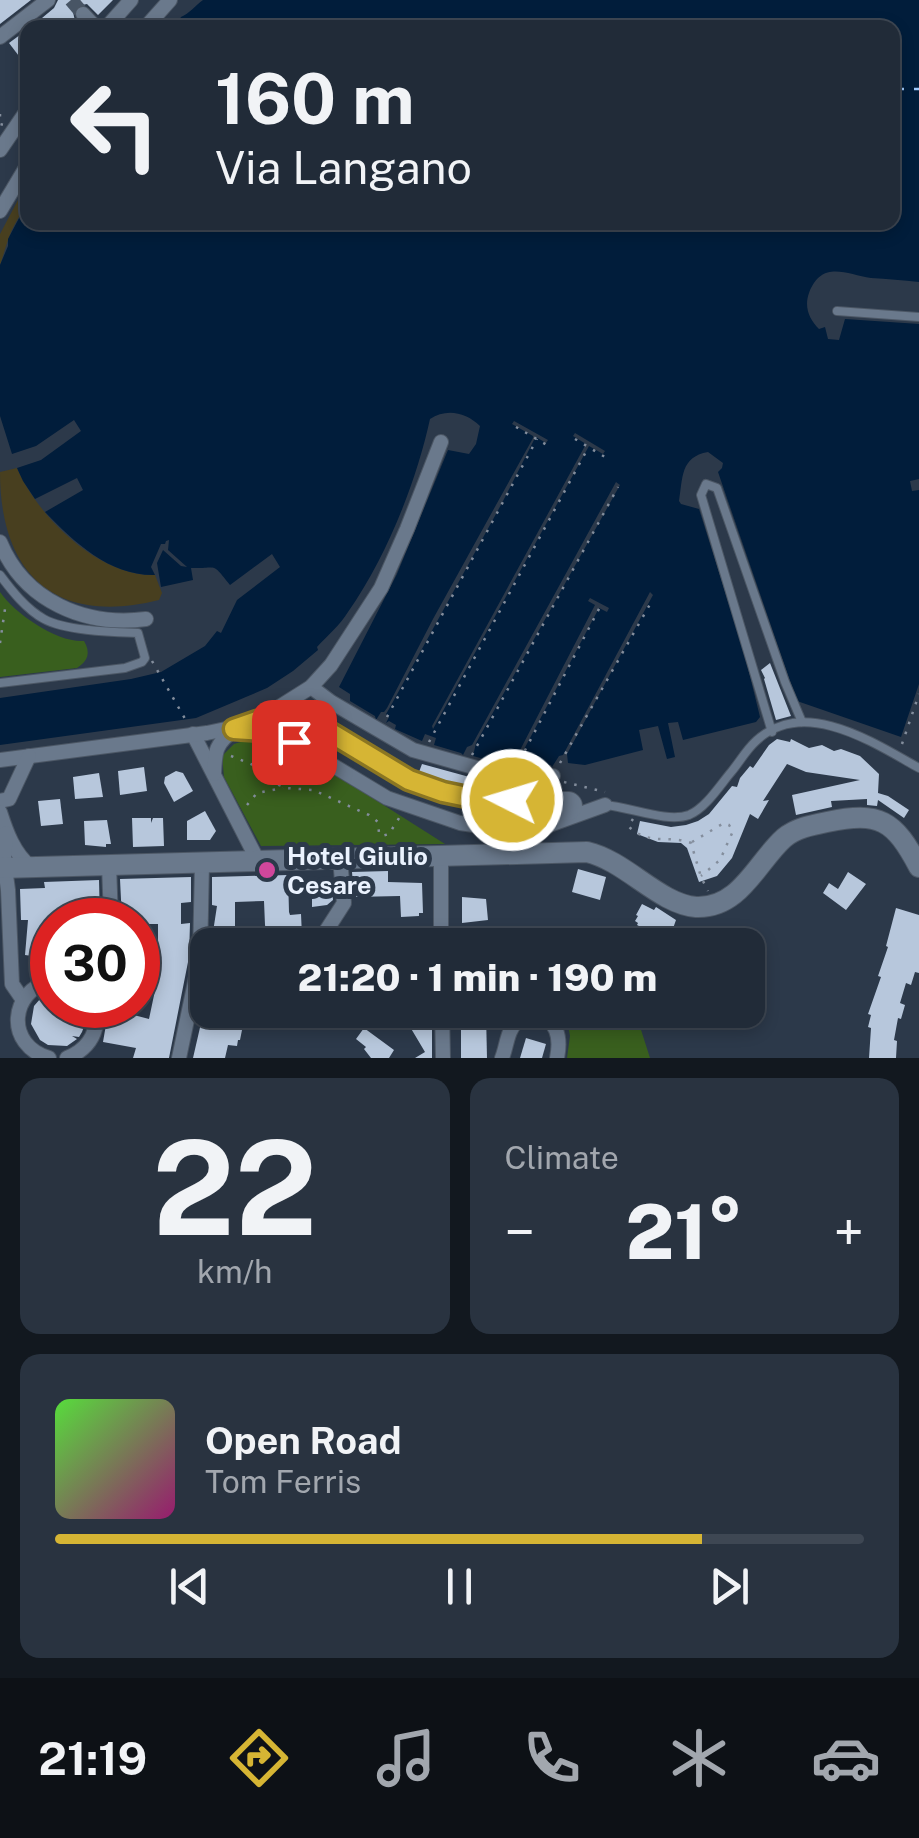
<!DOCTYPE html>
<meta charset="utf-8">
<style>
:root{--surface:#212b38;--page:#293340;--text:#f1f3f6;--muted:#a2a7ae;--line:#3e4753;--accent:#d6b534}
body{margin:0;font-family:"Public Sans",sans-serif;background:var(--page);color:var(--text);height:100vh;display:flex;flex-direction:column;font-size:38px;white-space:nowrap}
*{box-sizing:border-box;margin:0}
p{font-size:32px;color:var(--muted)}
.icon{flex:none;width:55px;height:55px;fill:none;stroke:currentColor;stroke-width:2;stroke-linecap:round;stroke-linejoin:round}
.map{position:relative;height:1058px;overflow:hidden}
.details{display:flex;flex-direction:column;gap:20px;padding:20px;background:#12181f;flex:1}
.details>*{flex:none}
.hud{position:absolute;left:20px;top:20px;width:880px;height:210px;border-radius:20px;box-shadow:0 5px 15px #0003,0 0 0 2px var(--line);background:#212b38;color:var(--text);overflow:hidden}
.speed{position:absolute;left:30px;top:898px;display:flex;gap:20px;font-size:50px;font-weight:700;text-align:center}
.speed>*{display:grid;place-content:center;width:130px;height:130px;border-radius:50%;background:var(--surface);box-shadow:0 5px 15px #0003,0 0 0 2px var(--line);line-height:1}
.speed .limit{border:15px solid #d22;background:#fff;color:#111}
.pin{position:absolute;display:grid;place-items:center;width:85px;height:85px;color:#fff;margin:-42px;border-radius:20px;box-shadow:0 5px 15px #0006}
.me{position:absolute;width:110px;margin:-55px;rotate:275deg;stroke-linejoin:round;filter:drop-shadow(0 0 8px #0008)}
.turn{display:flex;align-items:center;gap:35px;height:210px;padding:0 30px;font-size:45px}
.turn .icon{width:130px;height:130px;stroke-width:2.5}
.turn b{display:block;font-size:70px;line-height:85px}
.big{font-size:75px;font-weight:800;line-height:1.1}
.details .card{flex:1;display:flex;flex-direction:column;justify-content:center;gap:15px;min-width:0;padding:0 35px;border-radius:20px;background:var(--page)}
.details .dial{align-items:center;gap:0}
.dial b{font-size:130px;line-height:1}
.song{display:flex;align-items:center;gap:30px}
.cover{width:120px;height:120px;border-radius:15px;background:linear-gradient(135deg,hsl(110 70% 55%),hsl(320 70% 35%))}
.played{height:10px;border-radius:5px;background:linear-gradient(90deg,var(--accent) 80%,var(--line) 80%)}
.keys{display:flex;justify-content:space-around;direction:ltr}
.heat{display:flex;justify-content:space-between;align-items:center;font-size:55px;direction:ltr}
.details .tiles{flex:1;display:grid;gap:20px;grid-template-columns:1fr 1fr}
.card:last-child{grid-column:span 2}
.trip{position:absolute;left:190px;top:928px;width:575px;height:100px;border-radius:20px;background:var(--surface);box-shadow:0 5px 15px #0003,0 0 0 2px var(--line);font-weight:800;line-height:100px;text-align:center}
.dock{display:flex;height:160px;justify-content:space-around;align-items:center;background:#0d1116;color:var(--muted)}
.dock .icon{width:70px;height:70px}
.dock .selected{color:var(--accent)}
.dock b{font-size:45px;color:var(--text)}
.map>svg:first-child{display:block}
</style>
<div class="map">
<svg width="919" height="1058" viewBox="0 0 919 1058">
<rect width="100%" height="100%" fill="#2c394a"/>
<g fill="#395f1e">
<path d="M0,592C15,614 58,643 84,641C91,653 88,661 77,668L0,677Z"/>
<polygon points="270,733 445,844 261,846 224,777 222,756 234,744"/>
<polygon points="565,1010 641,1010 636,1014 650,1058 567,1058 570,1036"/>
</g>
<g fill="#483f1f">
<path d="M27,183C27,214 17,214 8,240C5,248 3,257 0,265V234Z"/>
<path d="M17,468C38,517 99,577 155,575L162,593L159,600C56,626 0,575 0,472Z"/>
</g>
<path fill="#011d3b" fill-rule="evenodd" d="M203,0H919V282C903,280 887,279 871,278C847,275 822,259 809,293C804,307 809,319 819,329L825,327L828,339L839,340L845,319L919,324V479L910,481L912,491L919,490V684L901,737L797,701L718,472L722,468L723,463L708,452C680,457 683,478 679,501L681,504L699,509L744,652L760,717L756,722L683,740L678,722L668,723L675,757L667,759L658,726L639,730L643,750L585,765L568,763L567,754L653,595L650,592L563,755L559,756L552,767L551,765L521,764V755L599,608L607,612L609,608L590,598L588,601L595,605L518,754L513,756L509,764L506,765L473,756L476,743L620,485L616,482L472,745L467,747L463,755L461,753L434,745L436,738L425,734L422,741L395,729L396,725L389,721L386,723L389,717L386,714L389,709L502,503L534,440L536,437L546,443L548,440L514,421L512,424L533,436V438L433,619L387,708L384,712H381L376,720L375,716L350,701V694L339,687L397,574L448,450L469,454L476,444L480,426C466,412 446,408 430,419C416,483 386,558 348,612C340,625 327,636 317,647L318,650L293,671L267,688L196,718L0,745V698L131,679L161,672L205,646L217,631L221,633L237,600L280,567L272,554L230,585C211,561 218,569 191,568L193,580L161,587L157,563L163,550L181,566L187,567L168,550L169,540L166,541L165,544H161L151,567L155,575C110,576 75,543 45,512L83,490L77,478L35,499L23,481L17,468L41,460L81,431L74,420L36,446L12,454L0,416V265L8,246V239L27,203L28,222H892V28L175,27L181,17C189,14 196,5 203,0ZM575,433L605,451L603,454L589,446L433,729L432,726L586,444L573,436Z"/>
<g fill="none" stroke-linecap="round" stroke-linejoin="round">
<polyline stroke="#9dc8fb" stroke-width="2.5" stroke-dasharray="12 10" stroke-linecap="butt" points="892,89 919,89"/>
</g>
<g fill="#b7c7dc">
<polygon points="0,0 31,0 0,24"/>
<polygon points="58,0 113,0 98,15 87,4 77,6 73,12 75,21 66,28 30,28 54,8"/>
<polygon points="28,29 28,68 9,43"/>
<polygon points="770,663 791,716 776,720 764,679 765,678 761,670"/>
<polygon points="777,739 790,742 791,739 809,748 822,745 834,751 841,749 860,756 879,774 878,793 888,796 909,810 904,818 878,800 877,806 867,805 867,799 831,801 832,807 796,815 792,795 860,780 806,772 787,764 763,801 769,800 758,819 750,814 732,858 717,876 699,882 687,848 681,843 658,842 637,834 640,821 671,827 686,825 698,821 709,814 732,786 737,787 740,778 750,766 753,768 769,745"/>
<polygon points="422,764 495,784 497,788 473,787 446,782 419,772"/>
<polygon points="144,767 147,791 120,795 118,771"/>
<polygon points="176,771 183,773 193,791 174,802 164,783 165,777"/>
<polygon points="99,773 103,797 75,799 73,777"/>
<polygon points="60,799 63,824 41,826 38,801"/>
<polygon points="205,811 216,831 210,840 187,840 187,821"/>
<polygon points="132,818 151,818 151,823 153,818 163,818 164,846 133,847"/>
<polygon points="107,820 111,844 106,844 106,847 85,845 84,821"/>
<polygon points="578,869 606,877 600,900 572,892"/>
<polygon points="388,871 388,882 422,883 423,913 419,913 419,916 401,917 400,896 354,897 352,872"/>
<polygon points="848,872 866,884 846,910 823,893 829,883 838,889"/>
<polygon points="288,875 289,912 290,915 301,914 302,936 268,938 265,925 264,901 235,902 235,929 238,930 235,945 211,945 217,906 212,905 212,877"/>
<polygon points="191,877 191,902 181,903 181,924 190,923 189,957 169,1058 133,1058 136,1048 103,1042 108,1013 113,1014 114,1007 131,1010 130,1014 149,1019 161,962 156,961 158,947 158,924 138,924 138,920 122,920 120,879"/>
<polygon points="99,880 100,920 53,920 48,966 31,965 32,956 25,955 28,920 21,920 20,889 45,888 44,882"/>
<polygon points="327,880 327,887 332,886 333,900 327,905 312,907 312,882"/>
<polygon points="462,897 486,899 488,920 462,923"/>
<polygon points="642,904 654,910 656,907 676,920 670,937 658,931 656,935 637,925 638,923 635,921 638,916 636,915"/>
<polygon points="896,908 919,915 919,973 915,972 911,985 906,983 900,1003 905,1005 901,1019 898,1018 894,1040 897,1041 896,1058 869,1058 871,1028 868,1027 871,1015 868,1014 881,977 878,976 888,947 886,946"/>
<polygon points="52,991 52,1005 82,1005 84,1008 86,1021 82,1032 79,1037 72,1036 77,1039 67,1046 48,1045 40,1040 31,1024 34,1006 40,999"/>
<polygon points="204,1010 224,1010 223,1014 244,1020 240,1040 238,1040 237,1046 228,1045 225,1058 193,1058"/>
<polygon points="400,1010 424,1010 432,1016 432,1058 415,1058 425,1052"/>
<polygon points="461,1013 486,1013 487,1058 461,1058"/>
<polygon points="364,1028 394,1050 389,1058 371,1058 364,1049 366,1047 356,1039"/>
<polygon points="526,1038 546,1044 542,1058 520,1058"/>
</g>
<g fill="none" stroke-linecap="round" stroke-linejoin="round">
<polyline stroke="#485565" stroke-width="14" stroke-dasharray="14 7" stroke-linecap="butt" points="71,0 83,14"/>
<defs>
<g id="lane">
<polyline points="837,311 919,317"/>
<path d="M0,575C12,591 26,609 44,619C66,631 113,632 138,633L145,658L142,662L125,668L0,683"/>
<polyline points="772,732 701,495 706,484 717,488 785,682 802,722"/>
<path d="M605,805C630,807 667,823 689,815C706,808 720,785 732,771C740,761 747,749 756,741C804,696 874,743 919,768"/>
</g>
<g id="street">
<polyline points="83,14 96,28"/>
<polyline points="106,28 131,0"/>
<polyline points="145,28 170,0"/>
<polyline points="0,37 48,0"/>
<polyline points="0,150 28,109"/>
<polyline points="0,211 28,164"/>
<path d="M0,542C24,601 85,627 146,619"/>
<polyline points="311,687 331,702 413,750 498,774 553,776"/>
<polyline points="265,716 311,687 331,665 381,588 407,529 441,442"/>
<polyline points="193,734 258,861"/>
<polyline points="0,760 207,733 283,717 306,718 409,780 443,792 472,798 566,799"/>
<path d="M214,774C215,751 215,744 235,729L262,731L294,742L387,798L460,823L500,829L544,827L605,805"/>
<circle cx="568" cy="806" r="7"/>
<polyline points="0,801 9,799 29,756"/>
<path d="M0,812C6,831 14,854 31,867"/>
<polyline points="6,833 4,860 8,890 12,984 23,1000"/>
<polyline points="109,865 111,920"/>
<polyline points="317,945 344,903 340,859"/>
<polyline points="441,945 441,857"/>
<polyline points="442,1010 443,1058"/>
<path d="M49,1058C5,1045 9,991 52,980"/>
<path d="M67,1058C91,1048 100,1030 95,1005"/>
<polyline points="179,1058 200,958 202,863"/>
<path d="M502,1058C507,1046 507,1029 518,1021C522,1018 527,1017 533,1017C558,1017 561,1038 557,1058"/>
</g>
<path id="secondary" d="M0,868L587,852C626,861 659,904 696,907C740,909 757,862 784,838C796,828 812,825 827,822C880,811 894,820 919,867"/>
</defs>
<use href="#lane" stroke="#4c5765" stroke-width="10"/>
<use href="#street" stroke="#4c5765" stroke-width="16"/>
<use href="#secondary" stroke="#4c5765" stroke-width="22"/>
<g stroke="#848e9d" stroke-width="2.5" stroke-dasharray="2.5 8" stroke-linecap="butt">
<polyline points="0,114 0,124 4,125"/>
<polyline points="516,427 547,445"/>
<polyline points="575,439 605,457"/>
<polyline points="0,643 6,602"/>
<polyline points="152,661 188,724"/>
<polyline points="387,717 537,439"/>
<polyline points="429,742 588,448"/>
<polyline points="902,744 919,694"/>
<polyline points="272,748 264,753 257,766 279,785 286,788 313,790 369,815 378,822 379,833 382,836 389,834 401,815"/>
<polyline points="472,755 618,487"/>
<polyline points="231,756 256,766"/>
<polyline points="520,760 600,607"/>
<polyline points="560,763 653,599"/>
<polyline points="564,782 605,792"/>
<polyline points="247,805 257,793 283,788"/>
<path d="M633,819L628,826C650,847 668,834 691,843L701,877L708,891"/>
<polyline points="692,842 724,823 729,825 733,831 720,860 701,876"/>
</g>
<use href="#lane" stroke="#6a798c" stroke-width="8"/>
<use href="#street" stroke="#6a798c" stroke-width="14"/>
<use href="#secondary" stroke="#6a798c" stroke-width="20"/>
</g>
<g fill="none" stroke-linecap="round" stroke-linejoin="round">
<defs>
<polyline id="route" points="294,742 262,731 234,729 257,721 283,716 306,718 409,780 443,792 472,798 512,800"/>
</defs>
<use href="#route" stroke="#8b7622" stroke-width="25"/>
<use href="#route" stroke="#d6b534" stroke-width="18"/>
</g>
<circle fill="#d1479c" stroke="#2c394a" stroke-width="4" cx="267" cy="870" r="10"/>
<g text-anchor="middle" stroke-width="10" stroke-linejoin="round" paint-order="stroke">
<g font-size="25" font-weight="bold" fill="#eaf2fe" stroke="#2c394a" text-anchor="start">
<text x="287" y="865">Hotel Giulio<tspan x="287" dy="29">Cesare</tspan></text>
</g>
</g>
</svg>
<div class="speed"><div class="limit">30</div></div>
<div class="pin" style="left:294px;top:742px;background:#d93025"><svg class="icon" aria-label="arrive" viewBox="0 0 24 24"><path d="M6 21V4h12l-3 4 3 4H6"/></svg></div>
<svg class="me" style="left:512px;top:800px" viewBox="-20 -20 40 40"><circle r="17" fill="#d6b534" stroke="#fff" stroke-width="3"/><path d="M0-11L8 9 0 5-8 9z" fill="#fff"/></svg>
<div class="trip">21:20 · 1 min · 190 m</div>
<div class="hud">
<div class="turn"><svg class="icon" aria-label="left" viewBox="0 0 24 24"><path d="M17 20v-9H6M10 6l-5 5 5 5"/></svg><div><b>160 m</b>Via Langano</div></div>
</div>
</div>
<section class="details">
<div class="tiles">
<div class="card dial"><b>22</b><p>km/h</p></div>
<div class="card"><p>Climate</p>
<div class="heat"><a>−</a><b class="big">21°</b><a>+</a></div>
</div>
<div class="card">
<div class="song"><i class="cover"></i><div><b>Open Road</b><p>Tom Ferris</p></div></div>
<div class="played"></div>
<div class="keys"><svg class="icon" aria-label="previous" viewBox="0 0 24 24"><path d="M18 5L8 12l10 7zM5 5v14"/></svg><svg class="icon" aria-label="pause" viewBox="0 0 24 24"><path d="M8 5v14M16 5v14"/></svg><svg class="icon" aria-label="next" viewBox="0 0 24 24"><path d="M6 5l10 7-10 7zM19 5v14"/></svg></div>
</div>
</div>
</section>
<nav class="dock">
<b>21:19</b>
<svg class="icon selected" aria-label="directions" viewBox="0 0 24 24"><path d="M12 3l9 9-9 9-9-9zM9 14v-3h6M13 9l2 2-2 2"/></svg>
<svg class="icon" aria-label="music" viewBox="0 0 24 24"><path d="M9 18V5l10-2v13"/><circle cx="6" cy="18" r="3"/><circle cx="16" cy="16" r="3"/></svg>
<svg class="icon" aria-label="phone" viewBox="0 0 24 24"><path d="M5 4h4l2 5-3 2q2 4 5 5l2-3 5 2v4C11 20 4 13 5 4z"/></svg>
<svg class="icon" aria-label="climate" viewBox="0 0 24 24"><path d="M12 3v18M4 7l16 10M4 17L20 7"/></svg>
<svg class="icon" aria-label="car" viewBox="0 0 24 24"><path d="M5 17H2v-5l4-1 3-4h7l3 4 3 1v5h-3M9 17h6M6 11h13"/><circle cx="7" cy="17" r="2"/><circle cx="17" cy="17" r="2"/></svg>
</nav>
